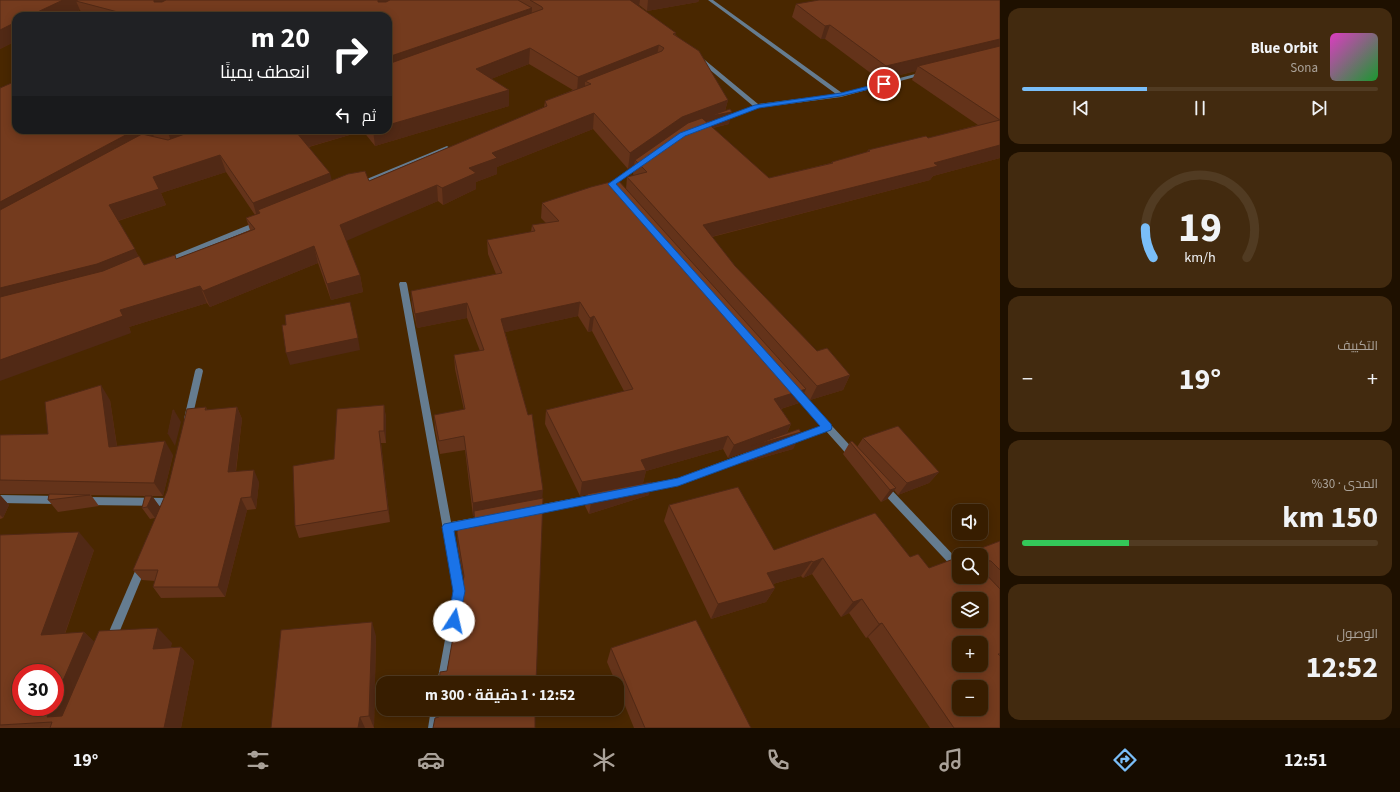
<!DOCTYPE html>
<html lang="ar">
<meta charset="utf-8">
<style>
:root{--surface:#371d00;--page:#422a0f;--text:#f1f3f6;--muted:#aaa299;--line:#513b22;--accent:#7abef8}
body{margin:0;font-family:"Source Sans 3",Cairo,sans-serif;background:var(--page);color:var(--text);direction:rtl;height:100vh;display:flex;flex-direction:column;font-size:15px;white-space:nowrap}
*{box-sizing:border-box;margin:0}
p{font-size:13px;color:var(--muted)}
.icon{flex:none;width:22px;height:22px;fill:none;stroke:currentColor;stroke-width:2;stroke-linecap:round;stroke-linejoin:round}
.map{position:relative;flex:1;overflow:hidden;direction:ltr}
.side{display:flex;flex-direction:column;gap:8px;padding:8px;background:#1e1000;width:400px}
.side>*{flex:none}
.banner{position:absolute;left:12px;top:12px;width:380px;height:122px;border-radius:12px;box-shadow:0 2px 10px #0003,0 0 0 1px var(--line);direction:rtl;background:#202124;color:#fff;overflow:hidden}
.buttons{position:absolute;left:952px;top:504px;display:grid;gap:8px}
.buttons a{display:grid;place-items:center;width:36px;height:36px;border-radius:8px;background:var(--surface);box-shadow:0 2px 10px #0003,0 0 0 1px var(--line);font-size:20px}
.speed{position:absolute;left:12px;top:664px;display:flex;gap:8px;font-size:20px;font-weight:700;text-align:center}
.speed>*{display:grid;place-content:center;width:52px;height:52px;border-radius:50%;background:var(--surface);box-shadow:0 2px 10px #0003,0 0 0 1px var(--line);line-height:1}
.speed .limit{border:6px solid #d22;background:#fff;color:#111}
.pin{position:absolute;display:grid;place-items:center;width:34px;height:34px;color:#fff;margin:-17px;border:2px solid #fff;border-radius:50%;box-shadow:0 1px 4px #0007}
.me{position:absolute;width:44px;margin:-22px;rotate:10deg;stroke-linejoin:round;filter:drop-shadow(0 0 3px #0008)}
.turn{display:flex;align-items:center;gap:14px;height:84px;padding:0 16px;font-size:18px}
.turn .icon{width:52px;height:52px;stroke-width:2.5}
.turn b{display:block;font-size:28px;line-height:34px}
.then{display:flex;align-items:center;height:38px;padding:0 16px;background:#0003;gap:8px;font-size:15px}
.big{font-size:30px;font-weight:700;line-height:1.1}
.side .widget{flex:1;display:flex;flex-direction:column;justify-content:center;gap:6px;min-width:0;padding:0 14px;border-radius:12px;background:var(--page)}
.side .dial{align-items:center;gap:0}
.dial svg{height:104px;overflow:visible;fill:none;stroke:var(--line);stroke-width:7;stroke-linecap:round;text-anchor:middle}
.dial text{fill:var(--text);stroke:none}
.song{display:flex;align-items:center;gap:12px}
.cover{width:48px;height:48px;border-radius:6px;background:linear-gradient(135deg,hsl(310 70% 55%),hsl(130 70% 35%))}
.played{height:4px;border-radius:2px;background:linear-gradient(90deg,var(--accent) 35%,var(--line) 35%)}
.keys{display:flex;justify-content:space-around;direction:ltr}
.heat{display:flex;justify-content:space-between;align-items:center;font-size:22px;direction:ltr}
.charge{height:6px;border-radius:3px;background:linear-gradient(90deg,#34c759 30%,var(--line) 0)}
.trip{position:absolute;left:376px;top:676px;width:248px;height:40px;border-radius:12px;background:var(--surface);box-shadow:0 2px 10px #0003,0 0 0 1px var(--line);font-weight:700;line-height:40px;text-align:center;direction:rtl}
.menu{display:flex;height:64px;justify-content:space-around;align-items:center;background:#160c00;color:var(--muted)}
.menu .icon{width:28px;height:28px}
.menu .current{color:var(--accent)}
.menu b{font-size:18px;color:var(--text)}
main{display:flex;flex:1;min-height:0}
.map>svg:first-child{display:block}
</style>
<main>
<section class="side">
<div class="widget">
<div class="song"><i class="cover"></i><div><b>Blue Orbit</b><p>Sona</p></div></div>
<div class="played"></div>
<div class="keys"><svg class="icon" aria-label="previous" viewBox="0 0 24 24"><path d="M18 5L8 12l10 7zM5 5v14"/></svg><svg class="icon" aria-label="pause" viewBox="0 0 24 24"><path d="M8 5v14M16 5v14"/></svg><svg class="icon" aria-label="next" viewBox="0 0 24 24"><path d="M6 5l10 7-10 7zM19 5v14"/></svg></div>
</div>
<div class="widget dial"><svg viewBox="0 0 100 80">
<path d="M14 69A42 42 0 1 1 86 69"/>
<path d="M14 69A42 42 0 0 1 8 46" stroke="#7abef8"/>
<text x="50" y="56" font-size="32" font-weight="700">19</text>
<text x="50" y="72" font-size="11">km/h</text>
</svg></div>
<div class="widget"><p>التكييف</p>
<div class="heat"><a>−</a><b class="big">19°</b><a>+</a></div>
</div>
<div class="widget"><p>المدى · 30%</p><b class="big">150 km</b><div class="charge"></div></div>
<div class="widget"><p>الوصول</p><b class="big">12:52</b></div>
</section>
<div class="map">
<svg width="1000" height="728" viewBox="0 0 1000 728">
<rect width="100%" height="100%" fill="#492700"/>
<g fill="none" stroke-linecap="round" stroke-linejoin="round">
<g fill="#657c90" fill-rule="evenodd">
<polygon points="708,0 713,0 842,93 923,72 926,74 841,97 758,108 723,121 719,121 719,119 753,106 696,58 696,56 700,56 758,104 836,94"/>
<polygon points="447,146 450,148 449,149 362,184 360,185 357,183"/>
<polygon points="642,160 645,162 644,163 616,184 618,188 617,189 613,189 609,184 610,183"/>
<polygon points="256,222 258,222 261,224 260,226 169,263 167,263 163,261 165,259"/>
<polygon points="400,282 406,282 407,284 451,522 484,516 487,517 489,520 487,523 484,524 453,530 464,591 447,683 437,683 454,591 399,284"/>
<polygon points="199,368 202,369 203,371 192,419 191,421 185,421 184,419 195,371 196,369"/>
<polygon points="795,388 798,389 856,452 857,455 856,458 853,459 850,458 826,431 789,445 786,444 785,441 786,438 821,426 792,393 791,391 792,389"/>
<polygon points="756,449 759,450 760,453 759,456 678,486 641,493 638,492 636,489 638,486 641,485 678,478"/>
<polygon points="883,483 886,484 959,561 959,573 956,571 880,490 878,487 880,484"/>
<polygon points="596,494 599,495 601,498 599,501 596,502 533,514 530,513 528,510 530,507 533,506"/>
<polygon points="0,495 58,496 61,497 63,500 61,503 58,504 0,503"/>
<polygon points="85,497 168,498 171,499 173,502 171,505 168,506 85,505 82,504 80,501 82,498"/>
<polygon points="142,560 145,562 147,565 114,645 110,646 106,645 105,641 139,562"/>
<polygon points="431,709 443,709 440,728 428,728"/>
</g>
</g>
<g fill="#64331a" fill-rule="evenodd">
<path d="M0,0H699L698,2L647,11L639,5V6L676,35L728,100L725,111L729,124L713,128L769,178L831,163L832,162L867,152L868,150L928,138L978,125L912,80L916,71L880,80L825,39H821L792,17L796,4L1000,0V158L933,176L930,180L712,237L735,266L817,351L850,375L843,390L810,400L804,393L799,403L781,409L791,424L787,433L801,432L793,449L744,463L749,451L728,458L723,449L646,471L643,483L580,496L545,424L546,410L624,391L592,331L588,332L578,316L505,332L528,415L447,671L464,580L458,549L457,533L474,524V516H473L465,450L440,454L435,429L434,415L464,410L455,369L454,355L480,351L467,318L417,328L412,306L411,291L496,274L488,254L487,240L531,232L532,225L546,223L541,218L542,203L626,189L627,177L634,176L633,174L634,165L628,169L593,129L497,167V174L476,182V189L443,205L438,201L346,240L360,275L363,292L331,300L318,263L210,307L207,303L129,327L131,333L16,130H388V16H83L80,10L67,16H16V41L0,49ZM529,64L573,90L545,101L544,107L369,181H332L309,147L363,131L375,146L509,106L491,79ZM226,172L255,215L246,218L250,230L177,259L144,265L139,257L118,221L166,205L161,193Z"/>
<polygon points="110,400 117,446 173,455 163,496 152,496 160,507 155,518 150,519 142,508 145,496 91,495 99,506 58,512 48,500 49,494 0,494 0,435 48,434"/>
<polygon points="384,405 386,418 386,443 381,443 390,522 299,538 295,526 334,459"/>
<polygon points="206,407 207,410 237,407 242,419 236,472 259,482 256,509 247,510 225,597 161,598 153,587 155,581 142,580 133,570"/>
<polygon points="863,438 939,472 929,483 898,495 894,490 887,499 881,502 843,454 850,442 857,447"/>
<polygon points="587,494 649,495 589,514 585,506"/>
<polygon points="0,495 9,505 3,518 0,519"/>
<polygon points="669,505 774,550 910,557 929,568 981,577 981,555 971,555 976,550 1000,541 1000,728 930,728 868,637 866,638 849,613 841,617 812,574 803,578 801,576 773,584 775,588 766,602 711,619 664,521"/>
<polygon points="0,535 94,550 65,634 84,632 94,642 172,643 170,647 181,647 194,661 181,728 0,728"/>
<polygon points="376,636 374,728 271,728"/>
<polygon points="611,648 751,728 634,728 617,686 617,683 616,683 607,662"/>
</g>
<g fill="#512915">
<polygon points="63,0 81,0 76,1 80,10 67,16 29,16"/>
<polygon points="154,0 185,0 159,16 154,2"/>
<polygon points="378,0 406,0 380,15 378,2"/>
<polygon points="629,0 640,0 638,12"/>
<polygon points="648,0 699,0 698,2 647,11"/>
<polygon points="532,8 531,23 388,73 388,57"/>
<polygon points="16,22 16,41 0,49 0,30"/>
<polygon points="830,25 825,39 821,39 825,26"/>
<polygon points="1000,39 1000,51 918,66 916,71 880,80 886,66"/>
<polygon points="659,45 656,61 591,84 585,81 585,89 577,92 578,77"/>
<polygon points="530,48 529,64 476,85 476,69"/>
<polygon points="509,90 509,106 375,146 373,130 388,130 388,125"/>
<polygon points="728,100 724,114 732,112 729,124 707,129 709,121 679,133 635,160 634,165 628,169 630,153 682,117"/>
<polygon points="594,113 593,129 497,167 497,174 476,182 476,189 443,205 442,188 469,168 492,153"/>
<polygon points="135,130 151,130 155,139 0,224 0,202"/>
<polygon points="177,130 228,130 174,149 168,133"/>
<polygon points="308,130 363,130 363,131 301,149 297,133"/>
<polygon points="1000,145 1000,158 933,176 930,180 699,240 703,225 934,163"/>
<polygon points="220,155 226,172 161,193 166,205 117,221 109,205 153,177"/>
<polygon points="330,173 334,189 258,210 261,219 258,220 253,203"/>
<polygon points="437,185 438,201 344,242 340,225"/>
<polygon points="314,246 318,263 210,307 203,291"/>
<polygon points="135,249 143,266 0,307 0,288"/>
<polygon points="360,275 363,292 331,300 327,284"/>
<polygon points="200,286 207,303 129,327 131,333 0,381 0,360 120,310"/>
<polygon points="580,302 578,316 501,333 501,319"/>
<polygon points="467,303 467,318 417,328 415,314"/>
<polygon points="594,316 592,331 588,332 590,318"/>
<polygon points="358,338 360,350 290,365 286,353"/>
<polygon points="850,375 843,390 810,400 817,386"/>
<polygon points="101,385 110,400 119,461 109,447"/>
<polygon points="806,389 799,403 768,413 774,399"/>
<polygon points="384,405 386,418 386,443 384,431"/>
<polygon points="237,407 242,419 234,484 228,472"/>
<polygon points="174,410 181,422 175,446 168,434"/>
<polygon points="791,424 785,436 801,432 793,449 744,463 749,451 728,458 734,445"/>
<polygon points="379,431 381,443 390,522 388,510"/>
<polygon points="728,436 723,449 646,471 643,483 580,496 582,482 641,460"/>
<polygon points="165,441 173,455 163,496 154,483"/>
<polygon points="254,470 259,482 256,509 251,497"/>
<polygon points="939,472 929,483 898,495 907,483"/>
<polygon points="652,483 649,495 589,514 591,503"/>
<polygon points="896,488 887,499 881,502 890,490"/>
<polygon points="543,490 542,503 474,511 474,516 473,516 473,503"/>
<polygon points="0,495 9,505 3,518 0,515"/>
<polygon points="152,496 160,507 155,518 147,507"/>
<polygon points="241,498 247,510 225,597 218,587"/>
<polygon points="79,532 94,550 59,650 41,635"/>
<polygon points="823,558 812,574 803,578 813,562"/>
<polygon points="812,561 801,576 758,588 767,573"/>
<polygon points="775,588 766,602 711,619 718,604"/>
<polygon points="862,599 849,613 841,617 853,602"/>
<polygon points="372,622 376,636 374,728 369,716"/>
<polygon points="882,623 868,637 866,638 879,624"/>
<polygon points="158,628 172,643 167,664 153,649"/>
<polygon points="84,632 100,647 67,728 47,717 51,707 55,707 55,699"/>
<polygon points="181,647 194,661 181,728 164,728"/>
<polygon points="360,717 365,728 358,728"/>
</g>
<g fill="#743b1e" stroke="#512915" fill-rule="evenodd">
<polygon points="0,0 63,0 29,16 16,16 16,22 0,30"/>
<polygon points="78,0 154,0 154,2 162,2 166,0 378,0 378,2 386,2 390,0 518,0 532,8 388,57 388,16 133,16 76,1"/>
<polygon points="530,0 630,0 676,33 673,34 699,51 728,100 682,117 630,153 594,113 492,153 497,158 469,168 476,173 442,188 437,185 340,225 360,275 327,284 314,246 203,291 200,286 120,310 123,316 0,360 0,297 103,271 139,256 144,265 175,255 176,259 255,229 246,218 260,213 258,210 348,174 365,171 369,181 547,106 545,101 591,84 585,81 662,51 664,48 659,45 578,77 530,48 476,69 509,90 388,125 388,64 543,9 542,7"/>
<polygon points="819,0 1000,0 1000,39 886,66 830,25 825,26 796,4"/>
<polygon points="1000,46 1000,145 934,163 938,166 703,225 735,266 817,351 827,348 850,375 817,386 627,177 647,172 635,160 688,123 702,118 769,178 833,163 832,162 870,151 868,150 926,136 928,138 1000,120 918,66"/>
<polygon points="16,81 16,130 135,130 0,202 0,88"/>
<polygon points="730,109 732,112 710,116"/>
<polygon points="154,130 177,130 168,133"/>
<polygon points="196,130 308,130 297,133 330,173 253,203 220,155 153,177 159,189 109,205 135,249 97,264 0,288 0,210 142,134 168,140"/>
<polygon points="618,180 806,389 774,399 791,424 734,445 728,436 641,460 646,470 582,482 546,410 633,389 594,316 590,318 580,302 501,319 528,415 532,414 543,490 473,503 464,436 439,441 434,415 465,409 454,355 484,350 467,303 415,314 411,291 502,273 487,240 535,231 532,225 559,221 542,203 591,187"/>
<polygon points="350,302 358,338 286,353 282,325 286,325 285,315"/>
<polygon points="101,385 109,447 165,441 154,483 0,480 0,435 48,434 45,402"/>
<polygon points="384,405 384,431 379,431 388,510 295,526 293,466 334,459 337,409"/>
<polygon points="206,407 205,410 237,407 228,472 254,470 251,497 241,498 218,587 153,587 158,570 133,570 167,491 187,409"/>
<polygon points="173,410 174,410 168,434"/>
<polygon points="898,426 939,472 907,483 863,438"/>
<polygon points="799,429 801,432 751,446"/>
<polygon points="852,441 896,488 890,490 850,442"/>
<polygon points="651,482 652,483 591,503 587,494"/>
<path d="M738,487L774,550L875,513L910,557L918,554L929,568L959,557V577H981V569L1000,589V654H998L1000,656V728H954L882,623L879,624L862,599L853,602L823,558L813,562L812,561L767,573L775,588L718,604L669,505ZM959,599H981V621H959ZM959,643H981V665H959ZM959,687H981V709H959Z"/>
<polygon points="49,494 90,495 48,500"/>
<polygon points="145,496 152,496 147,507 142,508"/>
<polygon points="543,498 536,683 439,683 440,672 447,671 464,576 457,533 458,523 475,524 474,511"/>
<polygon points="79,532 41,635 84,632 55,699 55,673 21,673 21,707 51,707 47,717 62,716 99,631 158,628 153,649 181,647 164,728 50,728 52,722 0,725 0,535"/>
<polygon points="1000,541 1000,570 991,561 981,560 981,555 975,555 976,550"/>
<polygon points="696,620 751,728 645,728 611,648"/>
<polygon points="372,622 369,716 360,717 358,728 271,728 281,630"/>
<polygon points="440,709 535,709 535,728 433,728 435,718 439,717"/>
</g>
<polygon fill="#1a73e8" stroke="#114b97" points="884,82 887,84 886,85 841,96 759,108 685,136 616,184 831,424 832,427 831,430 678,486 454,531 465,591 458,625 454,627 449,625 448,621 453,591 442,527 444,524 678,478 820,426 608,184 680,133 755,105 841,93"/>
</svg>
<div class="buttons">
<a><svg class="icon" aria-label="sound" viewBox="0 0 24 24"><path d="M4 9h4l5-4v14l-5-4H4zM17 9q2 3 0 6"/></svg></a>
<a><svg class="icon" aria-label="search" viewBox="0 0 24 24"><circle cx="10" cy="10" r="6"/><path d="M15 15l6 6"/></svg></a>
<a><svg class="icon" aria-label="layers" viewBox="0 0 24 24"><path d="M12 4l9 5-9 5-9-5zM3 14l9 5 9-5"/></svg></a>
<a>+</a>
<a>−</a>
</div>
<div class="speed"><div class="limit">30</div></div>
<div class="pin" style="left:884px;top:84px;background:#d93025"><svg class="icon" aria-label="arrive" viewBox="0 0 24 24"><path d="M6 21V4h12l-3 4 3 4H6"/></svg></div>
<svg class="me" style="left:454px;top:621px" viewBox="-20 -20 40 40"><circle r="19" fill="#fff"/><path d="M0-13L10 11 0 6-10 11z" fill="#1a73e8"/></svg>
<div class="trip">12:52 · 1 دقيقة · 300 m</div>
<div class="banner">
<div class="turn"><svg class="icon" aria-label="right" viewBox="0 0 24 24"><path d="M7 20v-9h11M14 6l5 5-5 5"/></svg><div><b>20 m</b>انعطف يمينًا</div></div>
<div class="then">ثم<svg class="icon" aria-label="left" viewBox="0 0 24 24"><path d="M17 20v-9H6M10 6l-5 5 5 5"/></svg></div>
</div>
</div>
</main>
<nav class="menu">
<b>12:51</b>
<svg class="icon current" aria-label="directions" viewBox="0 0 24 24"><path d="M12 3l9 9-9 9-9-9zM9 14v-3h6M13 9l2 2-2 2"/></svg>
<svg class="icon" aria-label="music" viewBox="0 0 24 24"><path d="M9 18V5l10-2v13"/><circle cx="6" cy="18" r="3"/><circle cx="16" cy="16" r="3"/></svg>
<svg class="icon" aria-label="phone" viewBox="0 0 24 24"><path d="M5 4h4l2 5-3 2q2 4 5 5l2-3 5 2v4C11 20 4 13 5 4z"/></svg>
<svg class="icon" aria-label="climate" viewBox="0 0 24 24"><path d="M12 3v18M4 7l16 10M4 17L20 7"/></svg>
<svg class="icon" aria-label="car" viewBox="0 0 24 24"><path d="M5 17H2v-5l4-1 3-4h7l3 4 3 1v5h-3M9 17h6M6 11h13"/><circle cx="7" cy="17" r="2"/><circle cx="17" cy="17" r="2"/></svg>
<svg class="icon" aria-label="filters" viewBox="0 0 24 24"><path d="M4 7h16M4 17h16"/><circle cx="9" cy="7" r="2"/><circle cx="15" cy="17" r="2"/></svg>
<b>19°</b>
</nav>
